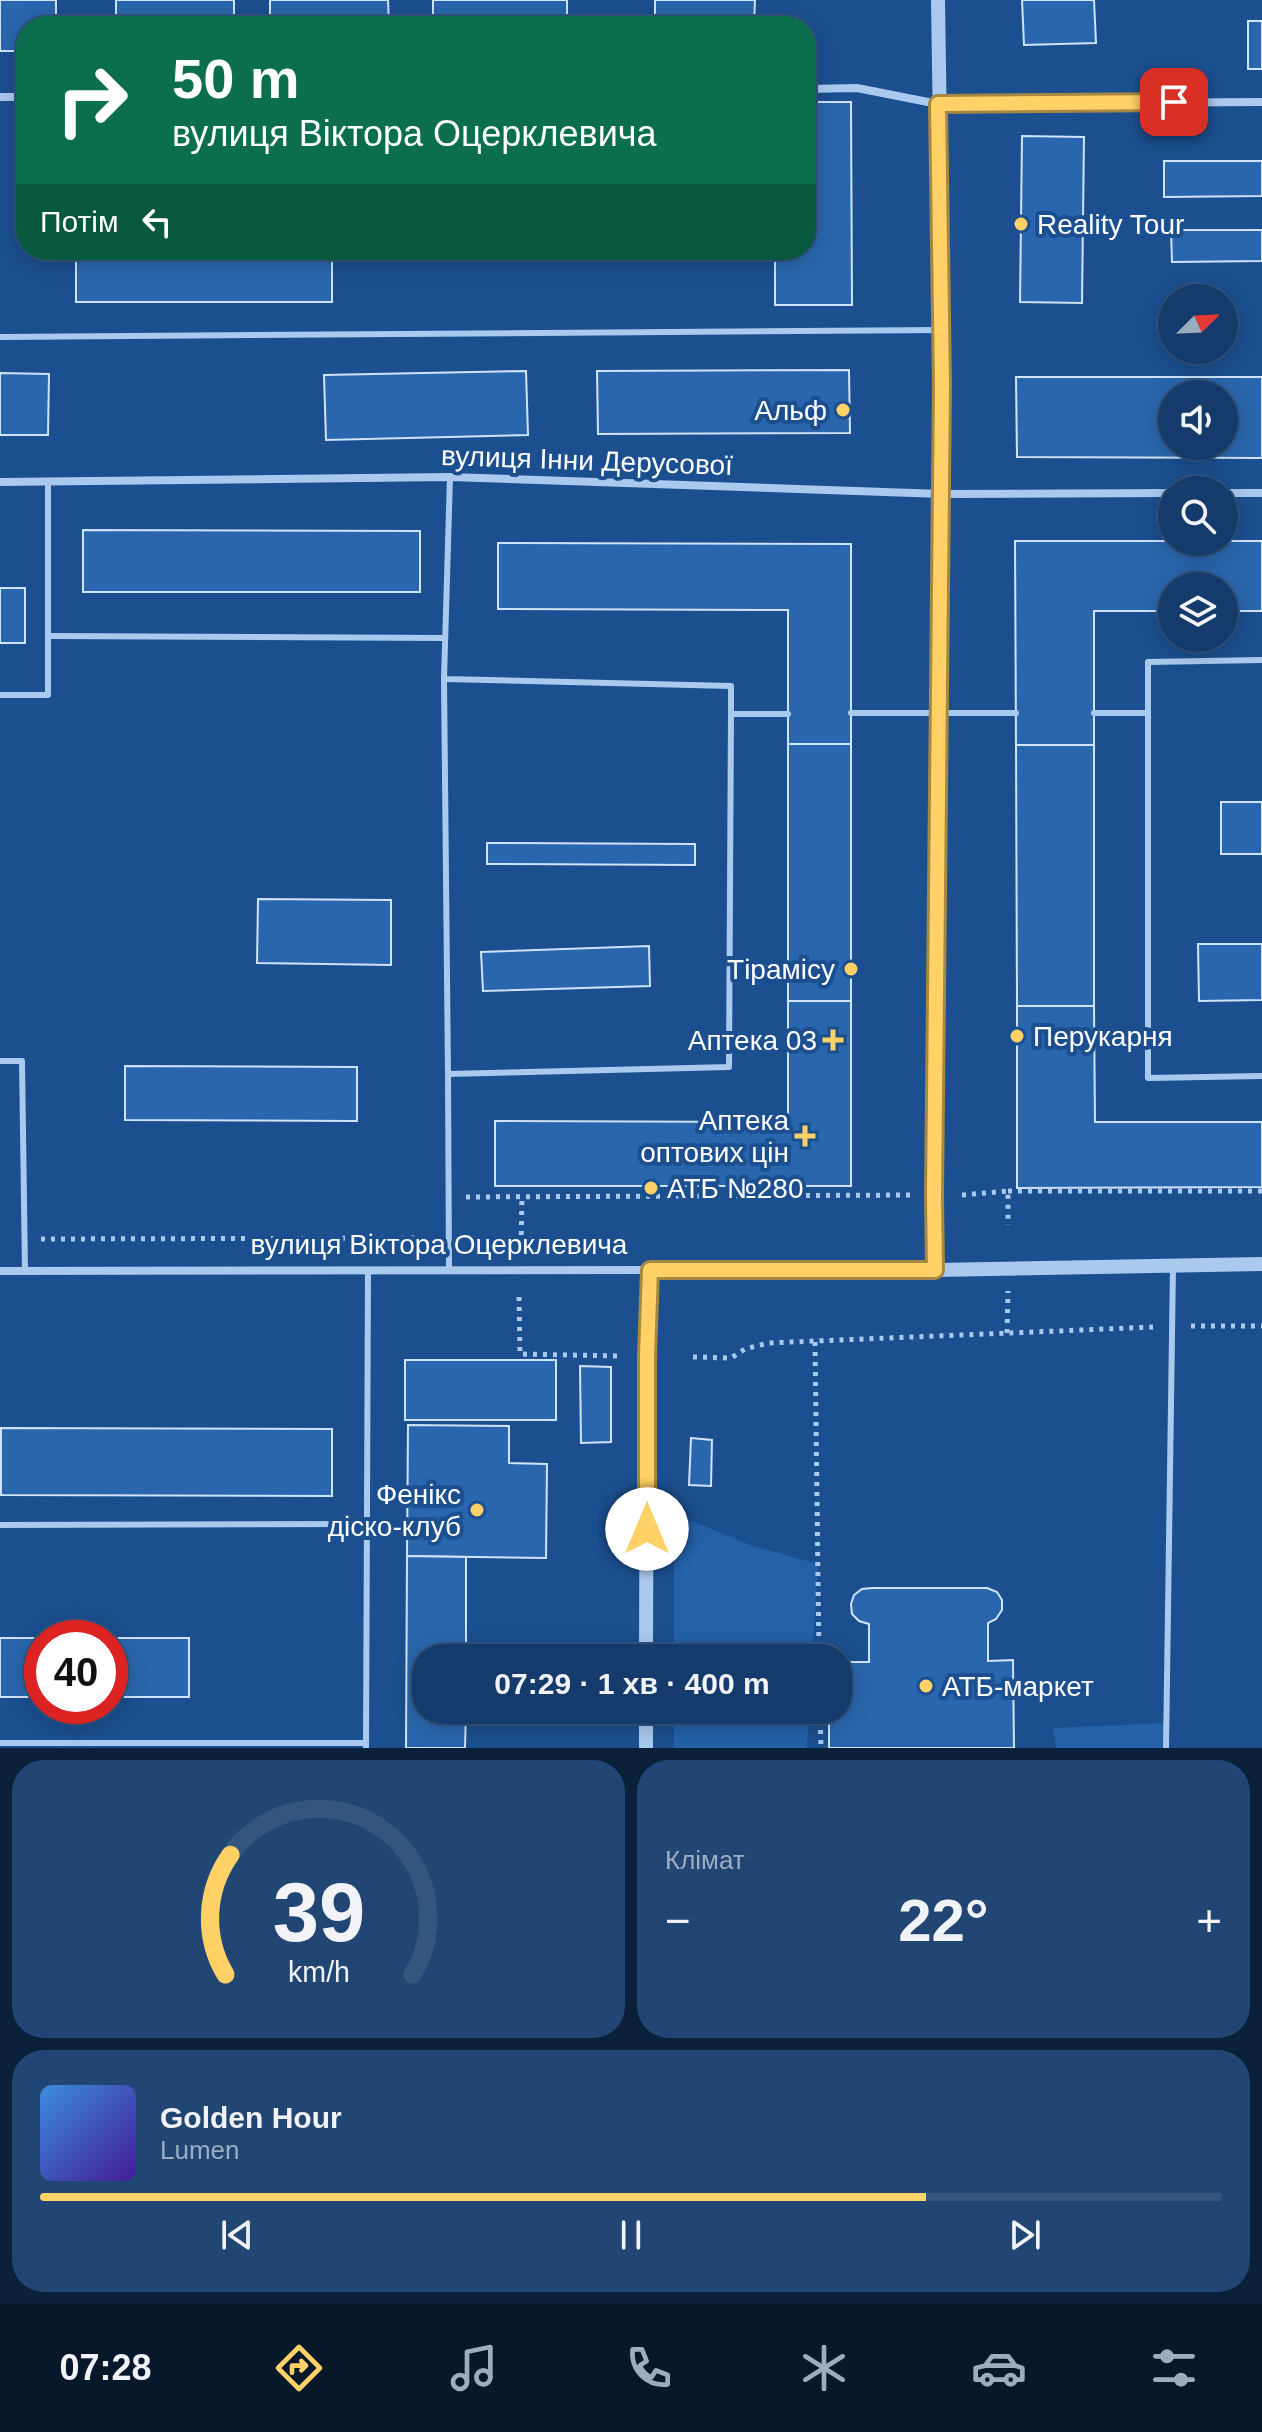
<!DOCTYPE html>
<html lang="uk">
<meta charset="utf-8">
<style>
:root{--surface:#143b6b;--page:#214673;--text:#f1f3f6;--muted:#9dadc1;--line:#33557e;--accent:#ffd166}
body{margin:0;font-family:Helvetica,sans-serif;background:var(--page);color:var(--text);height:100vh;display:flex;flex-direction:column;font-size:30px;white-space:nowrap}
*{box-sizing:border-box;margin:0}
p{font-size:26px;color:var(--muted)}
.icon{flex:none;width:44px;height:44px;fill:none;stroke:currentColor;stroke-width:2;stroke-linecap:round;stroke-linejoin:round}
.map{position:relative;height:1748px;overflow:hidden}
.drawer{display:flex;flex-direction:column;gap:12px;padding:12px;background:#0b203b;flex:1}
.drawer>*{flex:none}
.guide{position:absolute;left:16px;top:16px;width:800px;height:244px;border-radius:32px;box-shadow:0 4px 20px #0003,0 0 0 2px var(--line);background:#0b6e4f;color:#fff;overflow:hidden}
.needle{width:52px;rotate:66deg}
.buttons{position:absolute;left:1158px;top:284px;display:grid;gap:16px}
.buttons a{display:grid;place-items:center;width:80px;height:80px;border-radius:50%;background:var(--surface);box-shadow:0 4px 20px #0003,0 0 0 2px var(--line);font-size:40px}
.speed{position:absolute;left:24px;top:1620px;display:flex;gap:16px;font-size:40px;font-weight:700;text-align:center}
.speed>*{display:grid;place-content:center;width:104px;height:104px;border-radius:50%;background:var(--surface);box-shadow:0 4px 20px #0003,0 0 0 2px var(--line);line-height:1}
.speed .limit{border:12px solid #d22;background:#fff;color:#111}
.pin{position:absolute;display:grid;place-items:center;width:68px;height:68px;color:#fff;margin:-34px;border-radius:16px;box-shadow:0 4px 12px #0006}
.me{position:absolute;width:88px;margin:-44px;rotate:0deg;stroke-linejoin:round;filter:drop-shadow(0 0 6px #0008)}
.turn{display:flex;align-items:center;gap:28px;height:168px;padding:0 24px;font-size:36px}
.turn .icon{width:104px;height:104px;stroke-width:2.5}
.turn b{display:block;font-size:56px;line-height:68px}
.then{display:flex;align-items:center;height:76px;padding:0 24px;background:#0003;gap:16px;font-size:30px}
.big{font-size:60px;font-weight:600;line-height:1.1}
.drawer .tile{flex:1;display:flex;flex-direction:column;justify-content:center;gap:12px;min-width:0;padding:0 28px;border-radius:32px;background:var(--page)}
.drawer .dial{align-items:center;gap:0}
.dial svg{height:208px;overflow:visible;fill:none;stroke:var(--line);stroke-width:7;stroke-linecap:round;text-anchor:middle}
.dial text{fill:var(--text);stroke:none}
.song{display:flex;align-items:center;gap:24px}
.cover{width:96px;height:96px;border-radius:12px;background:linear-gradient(135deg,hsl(210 70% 55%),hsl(260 70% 35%))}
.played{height:8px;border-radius:4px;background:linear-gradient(90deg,var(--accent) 75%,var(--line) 75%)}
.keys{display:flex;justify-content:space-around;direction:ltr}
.heat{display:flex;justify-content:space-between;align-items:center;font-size:44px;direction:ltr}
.drawer .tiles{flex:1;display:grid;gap:12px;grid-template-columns:1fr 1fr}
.tile:last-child{grid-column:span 2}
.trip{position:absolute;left:412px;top:1644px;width:440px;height:80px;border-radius:32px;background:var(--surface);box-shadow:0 4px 20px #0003,0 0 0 2px var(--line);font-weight:600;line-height:80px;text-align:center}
.tabs{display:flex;height:128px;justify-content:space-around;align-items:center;background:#08182b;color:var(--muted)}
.tabs .icon{width:56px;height:56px}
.tabs .current{color:var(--accent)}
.tabs b{font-size:36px;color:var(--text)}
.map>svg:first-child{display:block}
</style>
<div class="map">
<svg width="1262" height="1748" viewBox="0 0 1262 1748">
<rect width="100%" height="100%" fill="#1b4f8f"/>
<g fill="#2461a8">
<polygon points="674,1514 753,1546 818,1564 812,1658 674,1658"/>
<polygon points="674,1710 809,1710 807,1748 674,1748"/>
<polygon points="1166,1723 1166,1748 1056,1748 1053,1728"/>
</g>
<g fill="#2a66ad" stroke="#cfe3fa" stroke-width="2" fill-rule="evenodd">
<polygon points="0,0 56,0 56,26 26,26 26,51 0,51"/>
<rect x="116" y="0" width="118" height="26"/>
<polygon points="270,0 388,0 389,26 270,26"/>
<rect x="433" y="0" width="134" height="26"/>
<polygon points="655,0 755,0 754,26 655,26"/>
<polygon points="1022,0 1094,0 1096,43 1024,45"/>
<rect x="1248" y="21" width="14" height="48"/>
<polygon points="806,102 851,102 852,305 775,305 775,250 806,250"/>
<polygon points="1022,136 1084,137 1082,303 1020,302"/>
<polygon points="1164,161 1262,161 1262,196 1164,197"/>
<polygon points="1171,230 1262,230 1262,261 1172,262"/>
<rect x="76" y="250" width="256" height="52"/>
<polygon points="849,370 850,433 598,434 597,371"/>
<polygon points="526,371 528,435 326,440 324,375"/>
<polygon points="0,373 49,374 48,435 0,435"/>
<path d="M1016,377H1262V458L1017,457ZM1172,394H1224V446H1172Z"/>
<polygon points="83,530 420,531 420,592 83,592"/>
<polygon points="1015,541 1262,541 1262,611 1224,611 1224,586 1172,586 1172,611 1094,611 1094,745 1016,745"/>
<polygon points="498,543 851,544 851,744 788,744 788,610 498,609"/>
<rect x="0" y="588" width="25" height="55"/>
<rect x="788" y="744" width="63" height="257"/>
<polygon points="1016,745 1094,745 1094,1006 1017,1006"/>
<rect x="1221" y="802" width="41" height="52"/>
<polygon points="487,843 695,844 695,865 487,864"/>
<polygon points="258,899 391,900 391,965 257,963"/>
<polygon points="1198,944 1262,944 1262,1000 1199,1001"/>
<polygon points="649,946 650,986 483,991 481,952"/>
<polygon points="788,1001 851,1001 851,1186 495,1186 495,1121 788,1122"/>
<polygon points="1017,1006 1094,1006 1095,1122 1262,1122 1262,1187 1017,1188"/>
<polygon points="125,1066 357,1067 357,1121 125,1120"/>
<rect x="405" y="1360" width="151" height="60"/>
<polygon points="580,1366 611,1367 611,1442 581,1443"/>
<polygon points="408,1425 509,1426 509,1463 547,1464 546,1558 407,1556"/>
<polygon points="1,1428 332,1429 332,1496 1,1495"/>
<polygon points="691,1438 712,1440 711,1486 689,1485"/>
<polygon points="407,1556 466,1557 466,1658 426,1658 426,1710 466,1710 465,1748 406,1748"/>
<polygon points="987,1588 997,1592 1002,1600 1002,1610 996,1619 988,1623 988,1661 1013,1660 1014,1748 829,1748 829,1710 838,1710 838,1662 869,1662 869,1624 859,1621 852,1614 851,1604 854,1595 862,1589 872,1588"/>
<rect x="0" y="1638" width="42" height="59"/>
<rect x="110" y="1638" width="79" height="59"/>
</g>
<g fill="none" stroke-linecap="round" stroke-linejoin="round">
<g stroke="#a9c9ee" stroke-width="5" stroke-dasharray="4 6" stroke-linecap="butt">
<polyline points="1008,1191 1262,1191"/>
<polyline points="962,1195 1008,1191 1008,1225"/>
<polyline points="466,1197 912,1195"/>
<polyline points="41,1239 431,1238"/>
<polyline points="521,1245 522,1197"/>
<polyline points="519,1297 520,1354 620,1356"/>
<polyline points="1191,1326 1262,1326"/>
<polyline points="1007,1333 1008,1291"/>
<polyline points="815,1342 819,1658"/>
<polyline points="693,1357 731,1358 745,1349 768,1343 1153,1327"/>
<polyline points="820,1710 821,1748"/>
</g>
<g stroke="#a9c9ee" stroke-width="6">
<polyline points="0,337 943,330"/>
<polyline points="450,477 444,679 731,686 731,714 788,714"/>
<polyline points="48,636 445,638"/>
<polyline points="444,679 448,1074"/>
<polyline points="0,695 48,695 48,483"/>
<polyline points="851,713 1016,713"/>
<polyline points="1094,713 1148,713 1148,1078 1262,1076"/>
<polyline points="1148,713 1148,662 1262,660"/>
<polyline points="0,1061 22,1061 25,1271"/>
<polyline points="449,1270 448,1074 729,1067 731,714"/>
<polyline points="0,1525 367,1524"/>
<polyline points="0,1743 366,1743"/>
<polyline points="366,1748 368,1271"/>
<polyline points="1166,1748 1173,1266"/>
</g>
<g stroke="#a9c9ee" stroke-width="8">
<polyline points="806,89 857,88 938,104 1262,102"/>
<polyline points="0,97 26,97"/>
<polyline points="0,482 450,477 942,494 1172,493"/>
<polyline points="1224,493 1262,493"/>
<polyline points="0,1271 650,1270"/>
</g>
<g stroke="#a9c9ee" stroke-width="14">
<polyline points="935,1270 934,1196 943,330 938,0"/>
<polyline points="646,1658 647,1356 650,1270 935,1270 1262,1264"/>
<polyline points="646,1748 646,1710"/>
</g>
</g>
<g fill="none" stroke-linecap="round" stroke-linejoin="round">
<defs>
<polyline id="route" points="647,1529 647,1356 650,1270 935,1270 934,1196 942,385 938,104 1174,102"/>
</defs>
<use href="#route" stroke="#a68842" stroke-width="20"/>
<use href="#route" stroke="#ffd166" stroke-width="14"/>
</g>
<g fill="#ffd166" stroke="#1b4f8f" stroke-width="3">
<circle cx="1021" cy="224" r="8"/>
<circle cx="843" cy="410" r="8"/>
<circle cx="851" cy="969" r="8"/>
<circle cx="1017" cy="1036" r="8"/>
<path d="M829 1028h8v8h8v8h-8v8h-8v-8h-8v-8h8z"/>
<path d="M801 1124h8v8h8v8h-8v8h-8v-8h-8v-8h8z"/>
<circle cx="651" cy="1188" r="8"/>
<circle cx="477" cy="1510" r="8"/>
<circle cx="926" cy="1686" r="8"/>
</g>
<g text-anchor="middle" stroke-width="8" stroke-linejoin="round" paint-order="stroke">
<g font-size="28" fill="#fff" stroke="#1b4f8f" text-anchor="end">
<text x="1037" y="234" text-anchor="start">Reality Tour</text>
<text x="827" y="420">Альф</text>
<text x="835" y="979">Тірамісу</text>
<text x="1033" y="1046" text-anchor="start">Перукарня</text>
<text x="817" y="1050">Аптека 03</text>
<text x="789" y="1130">Аптека<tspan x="789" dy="32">оптових цін</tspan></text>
<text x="667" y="1198" text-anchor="start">АТБ №280</text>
<text x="461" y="1504">Фенікс<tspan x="461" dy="32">діско-клуб</tspan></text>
<text x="942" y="1696" text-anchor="start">АТБ-маркет</text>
</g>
<g font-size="28" fill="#fff" stroke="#1b4f8f">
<text transform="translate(587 460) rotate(2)" y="10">вулиця Інни Дерусової</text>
<text x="439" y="1254">вулиця Віктора Оцерклевича</text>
</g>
</g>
</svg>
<div class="buttons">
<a><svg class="needle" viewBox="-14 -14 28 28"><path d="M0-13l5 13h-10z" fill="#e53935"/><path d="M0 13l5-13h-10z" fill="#9dadc1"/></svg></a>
<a><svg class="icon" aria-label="sound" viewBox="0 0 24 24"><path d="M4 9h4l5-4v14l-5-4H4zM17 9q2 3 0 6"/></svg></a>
<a><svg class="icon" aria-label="search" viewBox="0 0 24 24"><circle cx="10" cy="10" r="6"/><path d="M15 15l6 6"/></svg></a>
<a><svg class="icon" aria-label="layers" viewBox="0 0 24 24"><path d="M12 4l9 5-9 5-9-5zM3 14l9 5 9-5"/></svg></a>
</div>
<div class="speed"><div class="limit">40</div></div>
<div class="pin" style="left:1174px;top:102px;background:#d93025"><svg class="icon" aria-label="arrive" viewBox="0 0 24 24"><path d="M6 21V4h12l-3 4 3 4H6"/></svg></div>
<svg class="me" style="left:647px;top:1529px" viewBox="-20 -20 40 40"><circle r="19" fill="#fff"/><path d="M0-13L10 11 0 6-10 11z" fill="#ffd166"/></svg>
<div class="trip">07:29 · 1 хв · 400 m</div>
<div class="guide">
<div class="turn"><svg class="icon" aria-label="right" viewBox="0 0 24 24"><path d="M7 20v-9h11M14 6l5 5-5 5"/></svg><div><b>50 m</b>вулиця Віктора Оцерклевича</div></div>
<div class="then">Потім<svg class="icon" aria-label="left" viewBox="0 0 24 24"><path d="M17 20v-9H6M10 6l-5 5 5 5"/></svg></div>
</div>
</div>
<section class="drawer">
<div class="tiles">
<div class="tile dial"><svg viewBox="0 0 100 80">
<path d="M14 69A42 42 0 1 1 86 69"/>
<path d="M14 69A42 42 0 0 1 16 23" stroke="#ffd166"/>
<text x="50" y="56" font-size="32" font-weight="700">39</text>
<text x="50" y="72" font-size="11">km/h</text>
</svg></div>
<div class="tile"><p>Клімат</p>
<div class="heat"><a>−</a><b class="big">22°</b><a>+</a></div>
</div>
<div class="tile">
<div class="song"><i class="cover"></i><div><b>Golden Hour</b><p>Lumen</p></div></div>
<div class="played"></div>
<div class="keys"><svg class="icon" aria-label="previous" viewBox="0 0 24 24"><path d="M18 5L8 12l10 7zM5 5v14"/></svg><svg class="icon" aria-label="pause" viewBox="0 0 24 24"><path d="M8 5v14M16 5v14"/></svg><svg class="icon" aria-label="next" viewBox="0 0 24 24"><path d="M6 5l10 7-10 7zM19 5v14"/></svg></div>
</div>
</div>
</section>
<nav class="tabs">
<b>07:28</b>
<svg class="icon current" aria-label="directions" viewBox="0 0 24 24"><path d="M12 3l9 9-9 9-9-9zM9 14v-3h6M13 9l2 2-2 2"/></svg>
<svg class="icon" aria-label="music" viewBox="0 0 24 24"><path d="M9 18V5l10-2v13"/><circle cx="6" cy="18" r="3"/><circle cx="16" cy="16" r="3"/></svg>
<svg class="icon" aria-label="phone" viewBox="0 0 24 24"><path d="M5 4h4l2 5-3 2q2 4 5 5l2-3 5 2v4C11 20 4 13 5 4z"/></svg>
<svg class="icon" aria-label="climate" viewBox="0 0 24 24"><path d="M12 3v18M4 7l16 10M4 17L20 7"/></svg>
<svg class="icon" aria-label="car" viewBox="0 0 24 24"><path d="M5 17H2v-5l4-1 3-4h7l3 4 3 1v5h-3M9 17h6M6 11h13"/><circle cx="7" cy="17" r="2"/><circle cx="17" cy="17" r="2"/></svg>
<svg class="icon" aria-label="filters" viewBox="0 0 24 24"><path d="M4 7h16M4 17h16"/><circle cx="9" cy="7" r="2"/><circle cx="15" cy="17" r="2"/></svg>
</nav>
